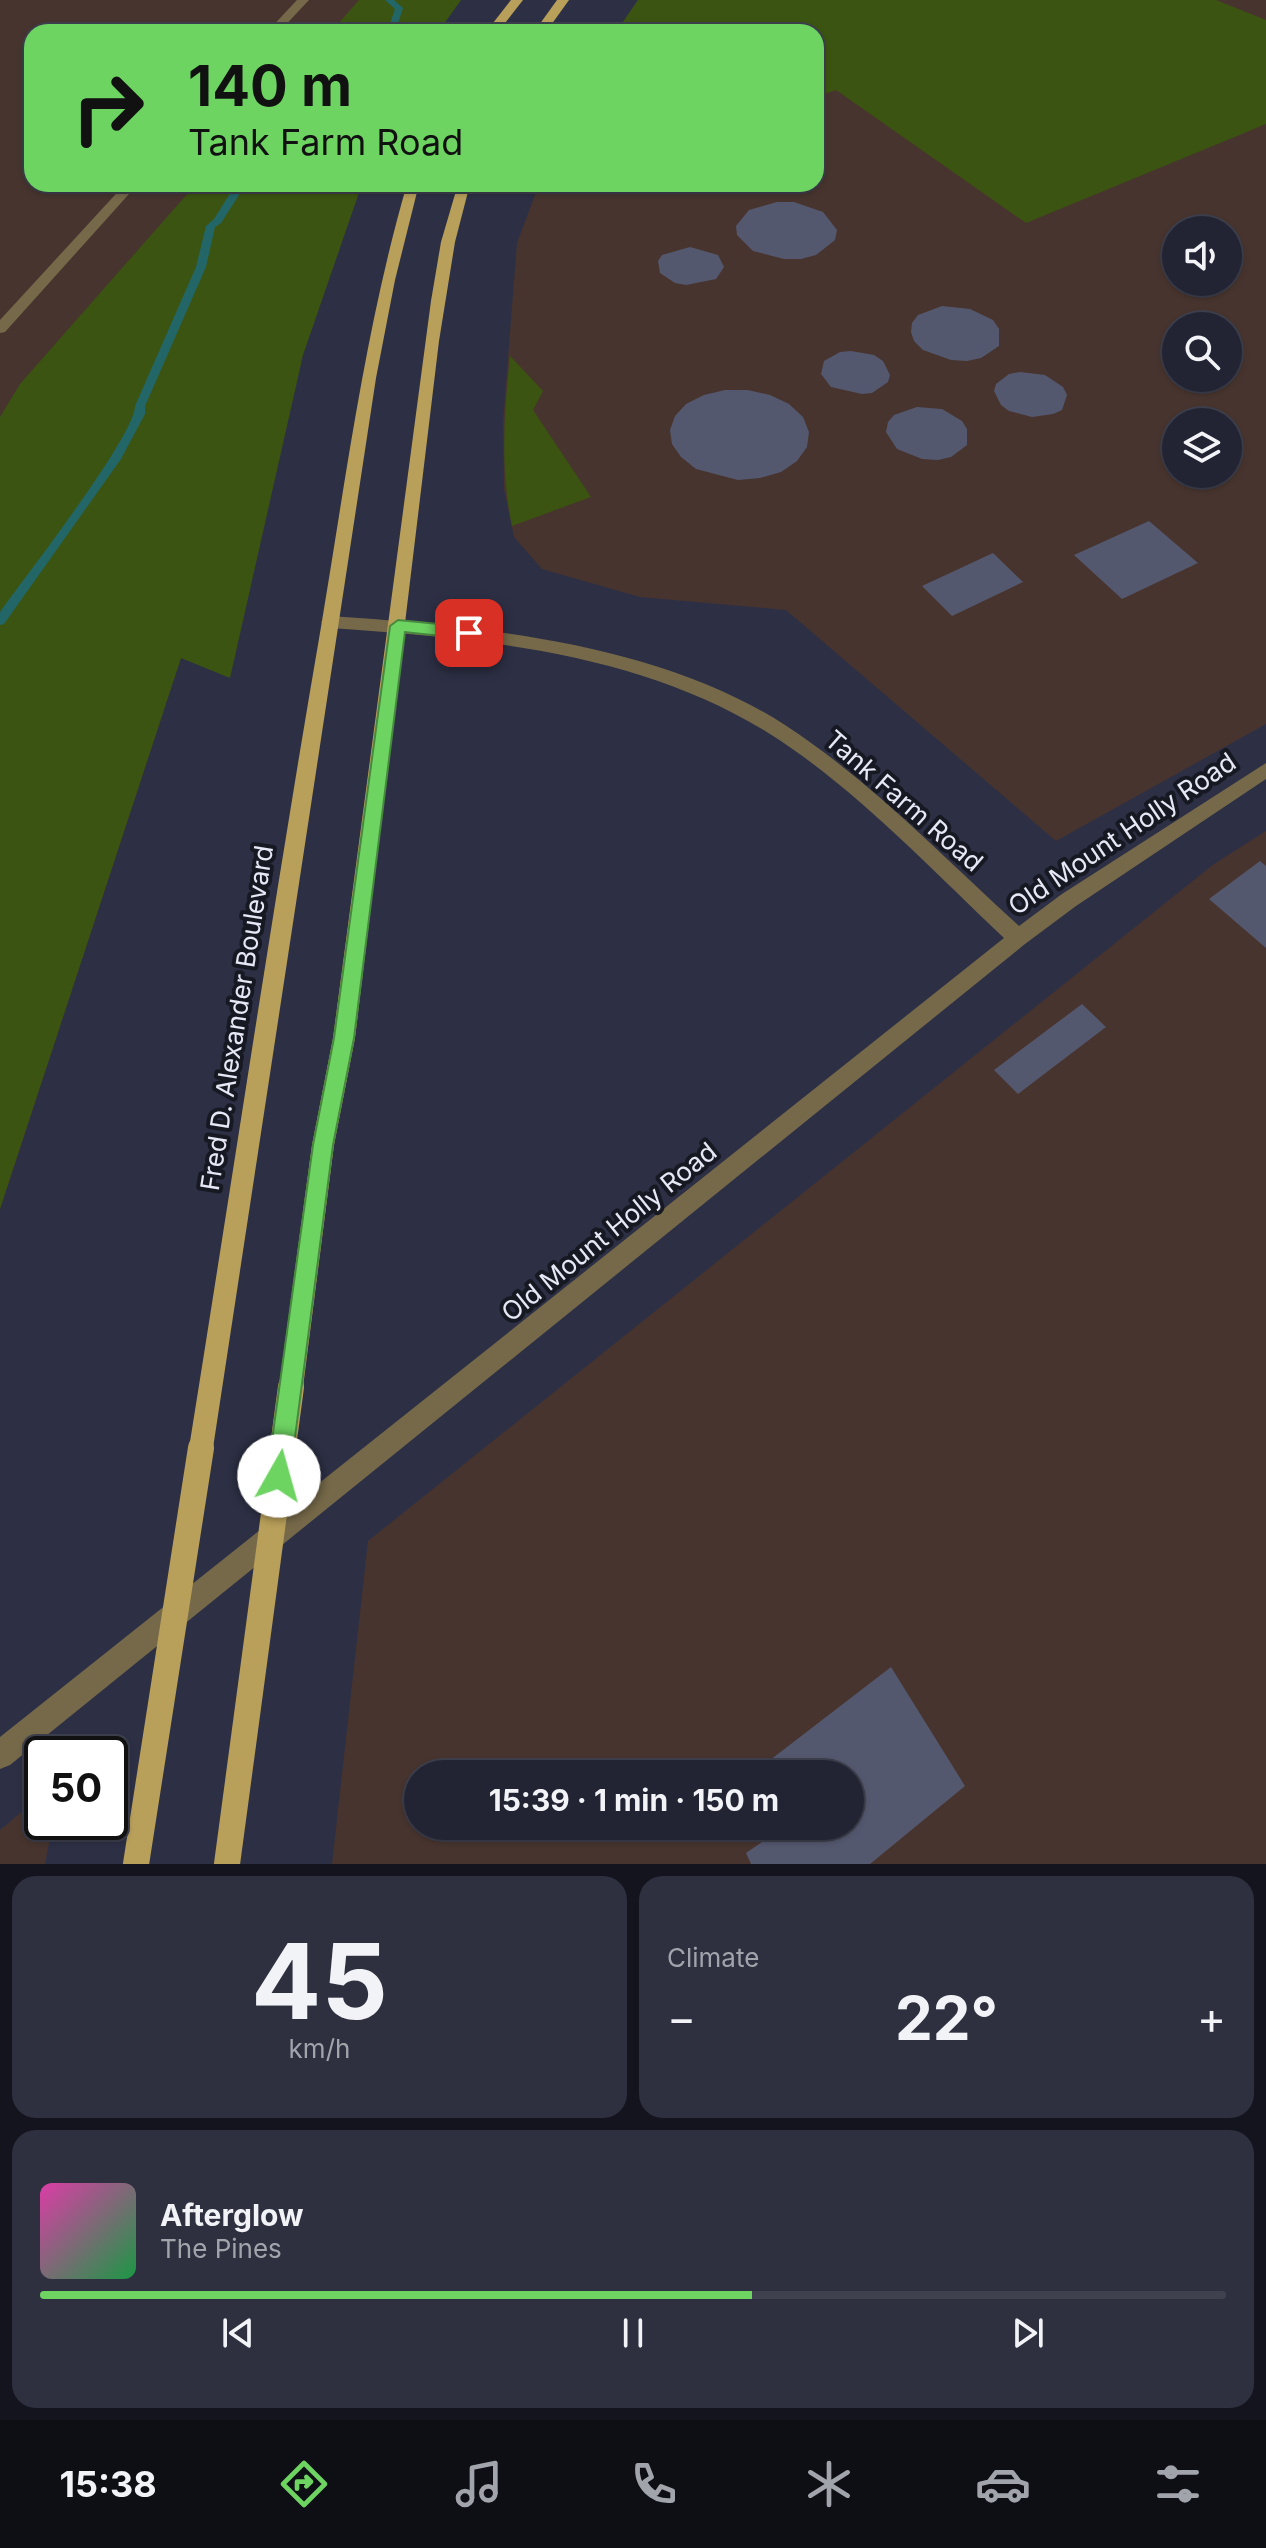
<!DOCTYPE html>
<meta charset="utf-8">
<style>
:root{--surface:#222434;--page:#2e3040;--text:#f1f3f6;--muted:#a2a4ac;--line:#3f414f;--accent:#6dd361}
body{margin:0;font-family:Inter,sans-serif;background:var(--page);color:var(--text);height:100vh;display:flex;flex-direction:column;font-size:30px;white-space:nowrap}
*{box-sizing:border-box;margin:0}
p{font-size:26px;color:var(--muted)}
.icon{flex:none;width:44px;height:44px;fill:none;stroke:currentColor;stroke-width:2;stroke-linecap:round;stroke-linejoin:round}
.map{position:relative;height:1864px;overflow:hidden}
.side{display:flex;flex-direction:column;gap:12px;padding:12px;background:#13141d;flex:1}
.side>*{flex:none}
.guide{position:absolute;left:24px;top:24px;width:800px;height:168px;border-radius:24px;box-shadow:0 2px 6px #0004,0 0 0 2px var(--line);background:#6dd361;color:#111;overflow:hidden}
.fabs{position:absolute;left:1162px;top:216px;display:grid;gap:16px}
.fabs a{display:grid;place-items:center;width:80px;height:80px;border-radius:50%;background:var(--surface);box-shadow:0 2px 6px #0004,0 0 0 2px var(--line);font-size:40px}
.speed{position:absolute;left:24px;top:1736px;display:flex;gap:16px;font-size:40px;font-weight:700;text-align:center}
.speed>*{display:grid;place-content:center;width:104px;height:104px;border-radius:50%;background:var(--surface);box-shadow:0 2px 6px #0004,0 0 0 2px var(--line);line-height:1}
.speed .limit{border:4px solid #111;border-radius:12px;background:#fff;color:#111}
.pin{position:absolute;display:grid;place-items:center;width:68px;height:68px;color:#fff;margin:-34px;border-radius:16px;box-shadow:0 4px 12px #0006}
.me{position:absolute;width:88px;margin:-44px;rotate:7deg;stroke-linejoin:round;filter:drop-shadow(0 0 6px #0008)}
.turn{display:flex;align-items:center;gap:28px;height:168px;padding:0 32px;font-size:36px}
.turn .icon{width:104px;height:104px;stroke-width:2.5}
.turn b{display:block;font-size:56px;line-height:68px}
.big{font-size:60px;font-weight:700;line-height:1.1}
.side .widget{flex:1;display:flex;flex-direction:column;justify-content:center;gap:12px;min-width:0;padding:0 28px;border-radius:24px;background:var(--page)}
.side .dial{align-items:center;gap:0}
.dial b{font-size:104px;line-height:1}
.song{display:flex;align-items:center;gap:24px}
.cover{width:96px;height:96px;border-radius:12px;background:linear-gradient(135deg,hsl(320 70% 55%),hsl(140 70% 35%))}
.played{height:8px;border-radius:4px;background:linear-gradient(90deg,var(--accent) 60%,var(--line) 60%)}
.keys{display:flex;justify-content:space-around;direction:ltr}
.heat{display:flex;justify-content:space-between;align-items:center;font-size:44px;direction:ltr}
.side .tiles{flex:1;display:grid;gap:12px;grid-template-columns:1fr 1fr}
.widget:last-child{grid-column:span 2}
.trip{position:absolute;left:404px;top:1760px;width:460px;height:80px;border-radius:40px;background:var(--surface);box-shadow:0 2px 6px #0004,0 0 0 2px var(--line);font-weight:700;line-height:80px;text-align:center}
.tab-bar{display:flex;height:128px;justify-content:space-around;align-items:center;background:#0e0e15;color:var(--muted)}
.tab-bar .icon{width:56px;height:56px}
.tab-bar .selected{color:var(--accent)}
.tab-bar b{font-size:36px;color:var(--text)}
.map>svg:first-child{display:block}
</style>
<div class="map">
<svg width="1266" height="1864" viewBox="0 0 1266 1864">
<rect width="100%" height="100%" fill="#2d3045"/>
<g fill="#47342e" fill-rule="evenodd">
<polygon points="0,0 414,0 393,32 32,32 32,184 325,184 181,658 0,1209"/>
<path d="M638,0H1266V724L1056,841L786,610L640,597L542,569L514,537L504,489L503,422L517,243L539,184H816V32H616ZM1176,230H1228V282H1176ZM1176,326H1228V378H1176ZM1176,422H1228V474H1176Z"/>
<path d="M1266,831V1864H332L368,1541L1214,864ZM418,1774H850V1826H418Z"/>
<polygon points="42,1795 42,1822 53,1822 45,1864 0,1864 0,1830"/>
</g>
<g fill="#3c5411">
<polygon points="359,0 461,0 438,32 331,32"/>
<polygon points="638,0 1216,0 1266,20 1266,124 1026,223 836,90 816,97 816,32 616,32"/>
<polygon points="196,184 362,184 303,355 230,678 181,658 0,1209 0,417 20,384"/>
<path d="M510,356L543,391L533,410L591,497L512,526C500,469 504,414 510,356Z"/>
</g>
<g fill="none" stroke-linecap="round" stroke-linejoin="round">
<g fill="#236668" fill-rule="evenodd">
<polygon points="385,0 394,0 403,8 395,32 387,32 395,9"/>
<path d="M236,184H246L221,223L215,227L206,267L145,406V414L121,459L4,624L0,625V612C24,578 135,436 135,406L196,267L206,226L214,219Z"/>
</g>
</g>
<g fill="#54586f">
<polygon points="777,202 794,202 823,212 837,230 835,240 816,255 801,259 784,259 753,251 737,235 736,226 749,210"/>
<polygon points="690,247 718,255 724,267 716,279 686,285 675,283 660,273 658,261 662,255"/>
<polygon points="942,306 970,309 993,320 999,329 999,346 981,358 967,361 951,360 923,350 914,341 911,332 912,323 918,315"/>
<polygon points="851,351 874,355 883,361 890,375 888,382 872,393 862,394 831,387 821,374 824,361 840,352"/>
<polygon points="1020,372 1045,375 1063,387 1067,395 1062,410 1053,414 1032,417 1009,411 1001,405 994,391 996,384 1009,374"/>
<polygon points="725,390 748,390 770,395 789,404 803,417 809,432 807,447 797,461 781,472 760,478 738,480 696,469 681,457 672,444 670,430 675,416 686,404 704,395"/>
<polygon points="917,407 942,409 962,421 967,429 967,445 951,457 938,460 922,459 897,449 886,432 888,422 894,415"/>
<polygon points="1149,521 1198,563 1122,599 1074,555"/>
<polygon points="993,553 1023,582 952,616 922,586"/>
<polygon points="1260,861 1266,866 1266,948 1209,899"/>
<polygon points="1082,1004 1106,1027 1018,1094 994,1070"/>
<polygon points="891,1667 965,1786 870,1864 751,1864 746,1853 762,1842 753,1826 850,1826 850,1774 752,1774"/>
</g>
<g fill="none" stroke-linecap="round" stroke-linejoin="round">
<g fill="#766949" fill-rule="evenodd">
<polygon points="297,0 309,0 279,32 267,32"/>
<polygon points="125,184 138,184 5,332 0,333 0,320"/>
<path d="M330,616C478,626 657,642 785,725C871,781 943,857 1019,926L1062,894L1266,763V779L1076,906L1025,944L10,1765L0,1769V1737L1004,938C931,869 854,787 770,734C640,652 479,638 330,628L321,622Z"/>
</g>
<g fill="#b9a05a" fill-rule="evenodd">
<polygon points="511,0 523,0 498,32 486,32"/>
<polygon points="557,0 569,0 546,32 534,32"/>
<path d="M407,184H419L395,280L376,378L213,1448L210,1457L201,1460L192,1457L189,1448C233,1174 274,900 321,627C346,478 365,329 407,184Z"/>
<polygon points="458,184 470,184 455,242 439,341 355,1038 334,1145 303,1387 300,1396 291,1399 282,1396 279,1387 312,1145 333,1038 431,301 441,242"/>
</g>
<g stroke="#b9a05a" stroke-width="26">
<polyline points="136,1864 201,1448"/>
<polyline points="227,1864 291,1387"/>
</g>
</g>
<polygon fill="#6dd361" stroke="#47893f" stroke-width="2" points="398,620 469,627 477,633 469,639 405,632 354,1038 333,1145 290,1476 287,1485 279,1488 271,1485 267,1476 313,1145 334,1038 390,626"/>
<g text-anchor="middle" stroke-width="8" stroke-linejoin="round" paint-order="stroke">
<g font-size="26" fill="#e6e8f6" stroke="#171922">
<text transform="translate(904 801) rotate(41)" y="9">Tank Farm Road</text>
<text transform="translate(1122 834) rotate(-34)" y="9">Old Mount Holly Road</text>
<text transform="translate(237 1018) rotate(-81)" y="9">Fred D. Alexander Boulevard</text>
<text transform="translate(609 1232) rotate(-39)" y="9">Old Mount Holly Road</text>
</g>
</g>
</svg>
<div class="fabs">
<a><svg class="icon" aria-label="sound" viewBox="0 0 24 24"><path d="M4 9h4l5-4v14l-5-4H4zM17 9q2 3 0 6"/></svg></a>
<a><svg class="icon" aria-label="search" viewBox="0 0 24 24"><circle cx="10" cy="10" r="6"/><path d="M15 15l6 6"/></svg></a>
<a><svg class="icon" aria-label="layers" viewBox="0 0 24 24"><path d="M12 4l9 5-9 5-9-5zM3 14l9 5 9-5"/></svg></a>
</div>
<div class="speed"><div class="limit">50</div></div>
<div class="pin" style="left:469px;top:633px;background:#d93025"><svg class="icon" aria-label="arrive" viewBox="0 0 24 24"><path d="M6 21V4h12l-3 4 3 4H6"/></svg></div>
<svg class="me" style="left:279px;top:1476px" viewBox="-20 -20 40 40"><circle r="19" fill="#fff"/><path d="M0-13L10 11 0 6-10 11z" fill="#6dd361"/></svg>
<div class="trip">15:39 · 1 min · 150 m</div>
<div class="guide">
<div class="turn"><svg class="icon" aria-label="right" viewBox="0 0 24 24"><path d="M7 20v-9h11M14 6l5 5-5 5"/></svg><div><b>140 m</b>Tank Farm Road</div></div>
</div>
</div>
<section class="side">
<div class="tiles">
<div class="widget dial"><b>45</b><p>km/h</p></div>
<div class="widget"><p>Climate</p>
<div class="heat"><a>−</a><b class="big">22°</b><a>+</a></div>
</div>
<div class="widget">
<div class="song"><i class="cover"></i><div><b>Afterglow</b><p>The Pines</p></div></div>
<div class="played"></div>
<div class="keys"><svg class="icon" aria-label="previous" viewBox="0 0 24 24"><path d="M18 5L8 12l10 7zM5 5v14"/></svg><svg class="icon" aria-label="pause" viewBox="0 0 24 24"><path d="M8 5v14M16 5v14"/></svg><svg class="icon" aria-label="next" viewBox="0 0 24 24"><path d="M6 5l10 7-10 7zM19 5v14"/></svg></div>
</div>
</div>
</section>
<nav class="tab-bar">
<b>15:38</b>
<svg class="icon selected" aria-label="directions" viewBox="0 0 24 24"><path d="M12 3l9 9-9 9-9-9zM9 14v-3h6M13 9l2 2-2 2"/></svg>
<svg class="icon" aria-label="music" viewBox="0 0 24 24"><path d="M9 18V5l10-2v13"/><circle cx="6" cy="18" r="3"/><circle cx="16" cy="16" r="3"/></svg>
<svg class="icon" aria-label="phone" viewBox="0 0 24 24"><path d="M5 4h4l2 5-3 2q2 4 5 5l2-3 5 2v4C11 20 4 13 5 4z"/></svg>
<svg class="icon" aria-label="climate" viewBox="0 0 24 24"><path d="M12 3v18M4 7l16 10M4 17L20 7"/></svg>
<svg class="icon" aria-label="car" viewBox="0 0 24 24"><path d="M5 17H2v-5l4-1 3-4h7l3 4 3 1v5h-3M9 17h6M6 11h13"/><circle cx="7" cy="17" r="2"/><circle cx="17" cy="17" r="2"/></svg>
<svg class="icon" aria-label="filters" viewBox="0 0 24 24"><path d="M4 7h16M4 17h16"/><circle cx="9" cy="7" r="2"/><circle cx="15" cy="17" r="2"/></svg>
</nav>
